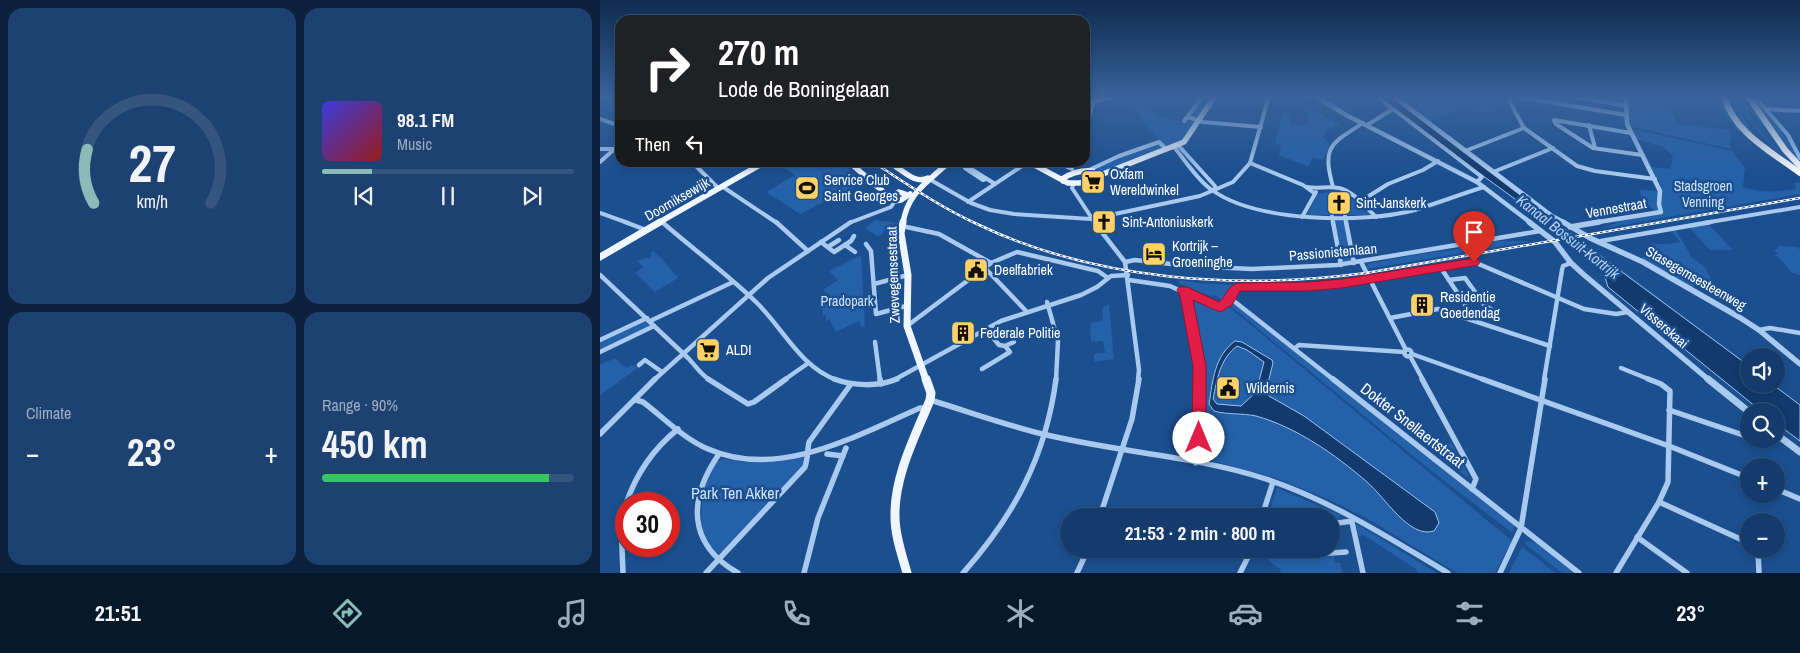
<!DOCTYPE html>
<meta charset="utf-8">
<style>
:root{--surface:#143b6b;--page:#1d4271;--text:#f1f3f6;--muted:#9dadc1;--line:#33557e;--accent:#8bbbb9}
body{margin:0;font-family:"Archivo Narrow",sans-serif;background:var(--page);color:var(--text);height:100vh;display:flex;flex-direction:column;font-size:19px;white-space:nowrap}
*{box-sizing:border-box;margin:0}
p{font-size:16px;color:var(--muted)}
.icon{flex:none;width:28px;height:28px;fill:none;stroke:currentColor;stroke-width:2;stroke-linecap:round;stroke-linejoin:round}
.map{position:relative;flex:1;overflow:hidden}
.drawer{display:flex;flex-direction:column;gap:8px;padding:8px;background:#0b203b;width:600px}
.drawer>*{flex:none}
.guide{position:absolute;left:15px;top:15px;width:475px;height:152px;border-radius:15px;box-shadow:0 2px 8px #0003,0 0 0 1px var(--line);background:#202124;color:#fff;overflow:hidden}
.fabs{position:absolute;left:1140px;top:348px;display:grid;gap:10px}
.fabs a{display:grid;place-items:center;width:45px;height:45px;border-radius:50%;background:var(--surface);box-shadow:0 2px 8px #0003,0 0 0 1px var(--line);font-size:25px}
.speed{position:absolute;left:15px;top:492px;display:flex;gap:10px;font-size:25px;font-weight:700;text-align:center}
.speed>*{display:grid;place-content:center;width:65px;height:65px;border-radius:50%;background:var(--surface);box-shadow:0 2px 8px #0003,0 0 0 1px var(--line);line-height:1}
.speed .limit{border:8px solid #d22;background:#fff;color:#111}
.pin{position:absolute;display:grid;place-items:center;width:42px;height:42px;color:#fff;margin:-51px -21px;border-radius:50% 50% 50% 0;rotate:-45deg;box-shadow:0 0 5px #0007}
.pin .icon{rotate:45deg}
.me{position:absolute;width:55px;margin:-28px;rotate:0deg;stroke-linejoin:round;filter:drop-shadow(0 0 4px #0008)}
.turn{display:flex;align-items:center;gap:18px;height:105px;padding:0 20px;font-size:22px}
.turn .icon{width:65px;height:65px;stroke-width:2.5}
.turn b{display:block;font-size:35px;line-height:42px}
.then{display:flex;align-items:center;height:48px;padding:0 20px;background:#0003;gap:10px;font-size:19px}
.big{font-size:38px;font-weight:700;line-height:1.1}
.drawer .widget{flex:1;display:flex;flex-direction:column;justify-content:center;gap:8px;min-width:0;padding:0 18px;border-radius:15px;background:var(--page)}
.drawer .dial{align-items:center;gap:0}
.dial svg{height:130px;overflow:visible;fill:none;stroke:var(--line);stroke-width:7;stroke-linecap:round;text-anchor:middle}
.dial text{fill:var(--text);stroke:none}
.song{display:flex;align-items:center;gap:15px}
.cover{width:60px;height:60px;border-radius:8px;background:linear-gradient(135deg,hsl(240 70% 55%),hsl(0 70% 35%))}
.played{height:5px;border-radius:2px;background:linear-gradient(90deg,var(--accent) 20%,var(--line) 20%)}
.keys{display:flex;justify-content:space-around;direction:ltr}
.heat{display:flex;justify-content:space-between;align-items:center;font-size:28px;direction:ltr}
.charge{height:8px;border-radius:4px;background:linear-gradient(90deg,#34c759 90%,var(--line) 0)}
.drawer .tiles{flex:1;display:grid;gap:8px;grid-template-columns:repeat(2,1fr)}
.trip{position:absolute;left:460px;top:508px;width:280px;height:50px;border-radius:25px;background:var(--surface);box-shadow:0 2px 8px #0003,0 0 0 1px var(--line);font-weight:700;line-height:50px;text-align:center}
.dock{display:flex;height:80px;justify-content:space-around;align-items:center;background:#08182b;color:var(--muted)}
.dock .icon{width:35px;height:35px}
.dock .current{color:var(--accent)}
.dock b{font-size:22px;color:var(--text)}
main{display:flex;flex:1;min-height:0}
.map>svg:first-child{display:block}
</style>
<main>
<section class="drawer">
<div class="tiles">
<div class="widget dial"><svg viewBox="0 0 100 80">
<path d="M14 69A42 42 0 1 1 86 69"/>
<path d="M14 69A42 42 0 0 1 10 36" stroke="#8bbbb9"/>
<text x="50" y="56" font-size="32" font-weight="700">27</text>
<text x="50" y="72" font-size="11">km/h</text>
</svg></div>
<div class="widget">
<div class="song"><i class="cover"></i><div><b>98.1 FM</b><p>Music</p></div></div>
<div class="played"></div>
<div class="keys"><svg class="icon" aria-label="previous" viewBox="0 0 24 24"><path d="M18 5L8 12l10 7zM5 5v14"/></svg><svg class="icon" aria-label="pause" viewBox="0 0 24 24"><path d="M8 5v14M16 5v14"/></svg><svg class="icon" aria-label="next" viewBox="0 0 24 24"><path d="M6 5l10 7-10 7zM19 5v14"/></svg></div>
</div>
<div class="widget"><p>Climate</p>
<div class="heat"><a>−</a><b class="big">23°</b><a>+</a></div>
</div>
<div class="widget"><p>Range · 90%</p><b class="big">450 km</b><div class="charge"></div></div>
</div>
</section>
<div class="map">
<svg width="1200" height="573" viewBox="0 0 1200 573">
<rect width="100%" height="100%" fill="#1b4f8f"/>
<g fill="#2461a8" fill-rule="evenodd">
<path d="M529,96H542C555,120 558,116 584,122L604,96H613L584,141L501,174L495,167L562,142L543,122Z"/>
<polygon points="830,96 876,96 869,96 869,104 881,107 882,103 880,102 880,96 890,96 896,112 865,111 864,109 829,122 811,109"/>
<path d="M1028,96H1089L1095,104L1101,105L1104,100L1117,99V96H1121C1123,111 1133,120 1143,131H1138L1120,108L1068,105L1078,124L1128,130L1132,141L1129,140L1131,149L1029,126Z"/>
<path d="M1127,96H1146L1166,124L1171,135L1151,111H1147C1158,134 1181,152 1200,168V171L1162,136L1143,110H1139L1153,134C1140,123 1131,112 1127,96Z"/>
<polygon points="1151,96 1190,140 1200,163 1188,151"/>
<polygon points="715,110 716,113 718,112 739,124 732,129 728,127 723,137 730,145 723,160 713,157 709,165 707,166 679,155 681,144 675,143 683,113 689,114 691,125 709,125 707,111"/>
<path d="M1032,129L1132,151L1145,168L1143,187L1146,188C1164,193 1177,192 1196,189L1195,183L1200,182V194L1001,229L1023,220L1063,212L1060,203L1061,186L1033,134ZM1037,139L1063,147L1073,156L1071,166L1069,169L1052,167Z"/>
<polygon points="177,163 244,163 243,164 264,182 200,214 166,192 195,175"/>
<polygon points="737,190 755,201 766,212 769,211 771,215 706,215 718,194"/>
<polygon points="1040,190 1058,191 1058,211 1055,212 1041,197"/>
<polygon points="734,218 743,219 752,260 742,262"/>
<polygon points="275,220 298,223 297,229 283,231 282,235 277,236 265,228"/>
<polygon points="1108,224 1133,250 1110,250 1089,227"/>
<path d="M1076,230L1092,258L1105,267L1115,289L1095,286L1092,288L1041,258L1054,252L1050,243C1060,245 1070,244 1080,242L1071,231Z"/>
<polygon points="895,241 932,241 767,269 766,266 768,264 820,254 854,250 858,249 857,247"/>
<polygon points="1177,246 1198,247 1200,250 1200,275 1192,273 1184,263 1175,255 1178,254 1174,250 1179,248"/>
<polygon points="53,251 64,261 78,278 55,292 35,273 44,267 37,261 45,258 51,258 51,252"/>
<polygon points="1000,254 1149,365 1149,366 999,255"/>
<polygon points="261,255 265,326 262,327 259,321 236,332 229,319 226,321 226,315 223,316 222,306 230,298 229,294 223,290 238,280 229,271"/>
<polygon points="581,280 598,283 635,285 629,288 625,296 626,302 614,295 613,297 578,283"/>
<polygon points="589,290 629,307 912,541 895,573 857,573 768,519 730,500 676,478 602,458 604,377 600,344"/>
<polygon points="632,301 914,524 914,531 911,532 829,469 628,304"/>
<polygon points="509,304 514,359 494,362 494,354 505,353 503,341 491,342 490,323 503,321 502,308"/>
<polygon points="45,321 51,327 0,352 0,342"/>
<polygon points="15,358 26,368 31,365 39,367 0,395 0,365"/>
<polygon points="851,442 869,476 867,477 837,455"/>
<path d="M201,457L205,458L203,465L123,551L119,553L114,552C110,545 104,536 102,528C100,512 103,461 124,459C130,459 137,462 143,462C163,463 182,460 201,457Z"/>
<polygon points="677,488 740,515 739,520 731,521 731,516 668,516"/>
<polygon points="756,524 760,526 837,573 818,573 816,569 762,534 759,538"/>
<polygon points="929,541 941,545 977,573 962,573 924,543"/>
<polygon points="922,547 956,573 909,573"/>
<polygon points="658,549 671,549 675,554 676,559 734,556 735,563 740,563 742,573 680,573 681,570 657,551"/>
</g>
<g fill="#123a6d" stroke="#9cc4f0" fill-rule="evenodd">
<polygon points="778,96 790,96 974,236 972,237 974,238 997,256 999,255 1149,366 1149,384 1172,384 1200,405 1200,441 1176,423 1176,411 1161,411 1008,287 1001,264 993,258 995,257 875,170"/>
<path d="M635,341L642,342L672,360L673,363L666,391L669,396L704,416L835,512L839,523L834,531C809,539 785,497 767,482C736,455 696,427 656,416C642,413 628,415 614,411L609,404C613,380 614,357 635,341ZM637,346L647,350L664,362L656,392L641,406L617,404L613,399C617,379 620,359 637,346Z"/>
</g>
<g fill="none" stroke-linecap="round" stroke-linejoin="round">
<g stroke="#a9c9ee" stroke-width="4">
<polyline points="707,96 710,96"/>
<polyline points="776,96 882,177 877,182"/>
<polyline points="909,96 911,104 924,128 977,166 995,171 1055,179"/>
<polyline points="913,96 1026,115"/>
<polyline points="971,96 1026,106"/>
<polyline points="1154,96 1188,135 1200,158"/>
<polyline points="0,98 3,96"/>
<polyline points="1167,109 1200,111"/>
<polyline points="588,117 603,122 661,127"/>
<polyline points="0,119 20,126"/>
<polyline points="954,120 956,124 993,148 1042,155"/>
<polyline points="954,120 1031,133"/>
<polyline points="584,121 603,96"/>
<polyline points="767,125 793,109"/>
<polyline points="989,125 995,148"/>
<polyline points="485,129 494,101 499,96"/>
<polyline points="578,145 615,186 615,190"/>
<path d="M574,147C585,160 598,181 612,190C656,222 763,224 815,210C838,203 861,194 884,187"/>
<polyline points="0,149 20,149"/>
<polyline points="865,151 924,128"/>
<polyline points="0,162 20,144"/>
<polyline points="92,162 119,189"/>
<polyline points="395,162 398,164 400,162"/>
<polyline points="456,162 472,169"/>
<polyline points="650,163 703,185 714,193"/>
<polyline points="489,170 519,156 559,142 566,149"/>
<polyline points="893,172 953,148"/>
<polyline points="329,179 371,203 390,210 414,214 491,219 600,196 633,182 650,163 669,96"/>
<polyline points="386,179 383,180 365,168 368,167 395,184"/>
<polyline points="473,185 472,188 495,223"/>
<polyline points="123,187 177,223"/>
<path d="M707,187C717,189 729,186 739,188C753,191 766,207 776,217"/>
<path d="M733,187C722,147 730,144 763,123"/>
<polyline points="761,201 788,184 823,170 838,161"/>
<polyline points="368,202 428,162"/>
<polyline points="0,213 28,223"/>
<polyline points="732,216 733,223"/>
<polyline points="745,216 746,223"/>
<polyline points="702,217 716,192"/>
<polyline points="62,222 64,223"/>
<polyline points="249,223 291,207 295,201"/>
<polyline points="1104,223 1200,207"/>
</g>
<g stroke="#a9c9ee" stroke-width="4.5">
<polyline points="25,222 46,230"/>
<path d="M62,222C93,249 126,273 156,302C183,328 200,367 237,380"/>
<polyline points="176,222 208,251"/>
<polyline points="494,222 525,262 539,370 538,380"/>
<polyline points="733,222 741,265"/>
<polyline points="746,222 754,263"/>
<polyline points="302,226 339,234 391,263"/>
<polyline points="221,242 234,252 251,241 254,236"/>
<polyline points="1000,243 1001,241 1111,222"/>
<polyline points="266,244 271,251 276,314 306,306"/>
<polyline points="245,245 255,252"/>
<polyline points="228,247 239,240"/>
<polyline points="525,262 535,260 589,266 652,269 737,265 940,231"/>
<polyline points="761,262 806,350"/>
<polyline points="385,268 427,312"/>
<polyline points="841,268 870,312 871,319"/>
<path d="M0,275L88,358C96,366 101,375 110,380"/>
<polyline points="529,280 570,286 617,308 624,304 638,287 708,287 742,284 874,262 984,309 1016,314 1028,312"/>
<polyline points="849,280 865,278 885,306 896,312"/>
<polyline points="274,284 308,275"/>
<polyline points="584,292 600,366 600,380"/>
<polyline points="630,298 734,380"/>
<polyline points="447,302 458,341 456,380"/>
<polyline points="790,318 838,309 950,346"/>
<polyline points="50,321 133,282"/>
<polyline points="307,326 391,263 417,252 498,271 508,278"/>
<polyline points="1159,330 1170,328 1200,333"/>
<polyline points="0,340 47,318"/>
<polyline points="275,342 280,380"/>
<polyline points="405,346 414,342"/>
<polyline points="695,348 699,345 804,352"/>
<circle cx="808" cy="353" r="3.5"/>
<polyline points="0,352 54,326"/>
<polyline points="812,354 885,380"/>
<polyline points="810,356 823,380"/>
<polyline points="39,365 45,360 62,372"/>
<polyline points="1021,368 1051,380"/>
<polyline points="382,369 410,352 405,346 399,345 391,335"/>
<polyline points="54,380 168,278 251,222"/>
<polyline points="184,380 207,364"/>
<polyline points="294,380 401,321 481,295 497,287 511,276 528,275"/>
<polyline points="944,380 962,270 963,266 971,263"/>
</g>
<g stroke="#a9c9ee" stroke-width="5.5">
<polyline points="108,379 148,404 154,402 186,379"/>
<path d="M234,379C253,386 278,387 297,379"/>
<polyline points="280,379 281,384"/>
<polyline points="733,379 979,573"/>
<polyline points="822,379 876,479 872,489"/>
<polyline points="882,379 1069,446 1149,478"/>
<path d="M36,400L43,402C64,418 84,439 108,449C179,480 255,436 320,408H327"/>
<path d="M330,400C367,411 405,425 443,434C515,452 596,456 666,479C732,501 789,538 848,573"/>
<polyline points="1069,410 1149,437"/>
<polyline points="0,434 55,379"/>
<polyline points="1155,439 1173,442"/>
<path d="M119,454C88,499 87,544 138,573"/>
<polyline points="227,454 243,456"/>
<polyline points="596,463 599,438 600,379"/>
<polyline points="1176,489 1200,499"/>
<polyline points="1059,502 1149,543"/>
<path d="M26,504C36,474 53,449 78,429"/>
<polyline points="500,516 532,419 539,379"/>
<polyline points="544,516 547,516"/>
<polyline points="662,516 673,482"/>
<polyline points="752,522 763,573"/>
<polyline points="731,524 752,521"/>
<polyline points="1037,537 1087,573"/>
<polyline points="673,549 679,555 686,556 746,552"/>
<polyline points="1158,549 1159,573"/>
<polyline points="23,573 21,523 26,504"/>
<path d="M106,573L205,467C208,458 207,451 209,442L251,384"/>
<polyline points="204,573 218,518 246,448"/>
<path d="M363,573C414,516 446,456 456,379"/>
<polyline points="477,573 488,549"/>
<polyline points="640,573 652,549"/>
<polyline points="900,573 921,528 945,379"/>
<polyline points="1016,573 1059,502 1068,482 1070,391 1061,384 1048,379"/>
</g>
<g stroke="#a9c9ee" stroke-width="4.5">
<polyline points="716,96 746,115 877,182 931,223"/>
<polyline points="793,96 952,216 965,223"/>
<polyline points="992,223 1061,212 1059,204 1060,191 1027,124 1026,96"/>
</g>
<g stroke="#a9c9ee" stroke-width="5.5">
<polyline points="929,222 955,242 971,263 983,274 1109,380"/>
<polyline points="963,222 990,238 1043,262 1139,317 1159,330 1200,364"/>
<polyline points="970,227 999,222"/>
</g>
<g stroke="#a9c9ee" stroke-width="7">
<polyline points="1108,379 1149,412"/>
<polyline points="1176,434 1200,452"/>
</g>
<g stroke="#f0f6ff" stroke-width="5.5">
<polyline points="485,103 510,96"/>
<polyline points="249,162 286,194 292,196 294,201 301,200 310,194"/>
<path d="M296,162V167C306,173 316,184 328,178"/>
<polyline points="429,162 468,183 480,183 584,142 615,96"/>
<path d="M463,181L462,179C471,173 482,170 493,171L494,176"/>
<polyline points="292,196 299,192 305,194"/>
<polyline points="58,223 165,162"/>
<path d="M303,223C308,192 327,183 349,162"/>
</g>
<g stroke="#f0f6ff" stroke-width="7">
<polyline points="303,222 301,233 308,275 307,326 326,380"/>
<polyline points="0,257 60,222"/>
</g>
<path stroke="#f0f6ff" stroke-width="9" d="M307,573C302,555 295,536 295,517C294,476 315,437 330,400L331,393L326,379"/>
<g stroke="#fff" stroke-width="6">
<path d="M1124,96C1133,132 1172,152 1200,173"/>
<polyline points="1148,96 1185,150 1200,166"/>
</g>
<defs>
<path id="rail" d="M273,162C307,184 340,207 377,224C496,281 637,290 766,273L1200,198"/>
</defs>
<use href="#rail" stroke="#fff" stroke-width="2.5"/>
<use href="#rail" stroke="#1b4f8f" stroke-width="1" stroke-dasharray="3" stroke-linecap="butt"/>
</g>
<linearGradient id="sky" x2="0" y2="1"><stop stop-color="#0f2b4f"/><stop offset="0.55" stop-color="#39639b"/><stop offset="1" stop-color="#39639b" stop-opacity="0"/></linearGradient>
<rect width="1200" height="176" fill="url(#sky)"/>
<path fill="#e11d48" stroke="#92132f" d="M874,258L878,259L880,262L878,265L742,288L708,291H640L632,305L620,312L593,300L606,366V438L604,442L599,444L594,442L592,438L593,366L580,296L577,290L579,287H587L619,302C627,296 627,286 638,283L708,282L742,279Z"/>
<defs>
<symbol id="supermarket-square" viewBox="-11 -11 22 22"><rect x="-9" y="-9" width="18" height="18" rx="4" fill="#ffd166" stroke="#1b4f8f"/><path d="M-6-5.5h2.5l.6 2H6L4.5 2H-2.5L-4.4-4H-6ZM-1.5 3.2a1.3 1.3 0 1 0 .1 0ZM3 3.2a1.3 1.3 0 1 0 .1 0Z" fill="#111"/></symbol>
<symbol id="stadium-square" viewBox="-11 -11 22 22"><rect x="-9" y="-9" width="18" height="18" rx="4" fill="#ffd166" stroke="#1b4f8f"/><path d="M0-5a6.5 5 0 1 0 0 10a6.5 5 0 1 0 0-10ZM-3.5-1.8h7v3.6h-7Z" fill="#111"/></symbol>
<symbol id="church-square" viewBox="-11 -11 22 22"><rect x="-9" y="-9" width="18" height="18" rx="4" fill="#ffd166" stroke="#1b4f8f"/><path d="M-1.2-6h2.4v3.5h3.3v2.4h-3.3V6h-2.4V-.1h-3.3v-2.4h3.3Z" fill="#111"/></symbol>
<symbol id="hotel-square" viewBox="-11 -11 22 22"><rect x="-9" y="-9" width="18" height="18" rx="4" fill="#ffd166" stroke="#1b4f8f"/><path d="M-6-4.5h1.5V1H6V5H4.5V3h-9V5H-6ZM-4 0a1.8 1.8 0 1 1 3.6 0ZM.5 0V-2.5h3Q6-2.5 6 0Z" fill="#111"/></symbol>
<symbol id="civic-square" viewBox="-11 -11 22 22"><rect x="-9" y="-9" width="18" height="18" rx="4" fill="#ffd166" stroke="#1b4f8f"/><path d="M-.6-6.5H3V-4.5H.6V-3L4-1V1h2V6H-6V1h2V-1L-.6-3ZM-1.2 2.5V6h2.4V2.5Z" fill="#111"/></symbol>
<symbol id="building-square" viewBox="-11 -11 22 22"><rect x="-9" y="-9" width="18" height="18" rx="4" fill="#ffd166" stroke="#1b4f8f"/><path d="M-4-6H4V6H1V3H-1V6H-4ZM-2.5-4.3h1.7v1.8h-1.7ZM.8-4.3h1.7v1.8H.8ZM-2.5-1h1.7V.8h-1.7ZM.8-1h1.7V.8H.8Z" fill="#111"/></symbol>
</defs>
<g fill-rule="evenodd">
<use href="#supermarket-square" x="479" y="168" width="28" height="28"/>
<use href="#stadium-square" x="193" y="174" width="28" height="28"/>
<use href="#church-square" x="725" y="189" width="28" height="28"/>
<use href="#church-square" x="490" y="208" width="28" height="28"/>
<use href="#hotel-square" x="540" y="240" width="28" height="28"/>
<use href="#civic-square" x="362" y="256" width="28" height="28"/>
<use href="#building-square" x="808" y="291" width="28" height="28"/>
<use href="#building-square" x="349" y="319" width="28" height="28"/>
<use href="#supermarket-square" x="94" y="336" width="28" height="28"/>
<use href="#civic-square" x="614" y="374" width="28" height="28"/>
</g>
<g text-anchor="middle" stroke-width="5" stroke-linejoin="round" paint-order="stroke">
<g font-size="14" fill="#fff" stroke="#1b4f8f" text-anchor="start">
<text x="510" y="179">Oxfam<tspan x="510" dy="16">Wereldwinkel</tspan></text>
<text x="224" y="185">Service Club<tspan x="224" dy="16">Saint Georges</tspan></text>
<text x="756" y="208">Sint-Janskerk</text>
<text x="522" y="227">Sint-Antoniuskerk</text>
<text x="572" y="251">Kortrijk –<tspan x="572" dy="16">Groeninghe</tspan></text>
<text x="394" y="275">Deelfabriek</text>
<text x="840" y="302">Residentie<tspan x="840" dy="16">Goedendag</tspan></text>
<text x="380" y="338">Federale Politie</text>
<text x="126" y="355">ALDI</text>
<text x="646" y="393">Wildernis</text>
</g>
<g font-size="14" fill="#cfe3fa" stroke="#1b4f8f">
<text x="1103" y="191">Stadsgroen<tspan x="1103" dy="16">Venning</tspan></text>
<text x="247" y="306">Pradopark</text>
</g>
<g font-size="14" fill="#fff" stroke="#1b4f8f">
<text transform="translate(77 199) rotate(-30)" y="5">Doorniksewijk</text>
<text transform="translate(1016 208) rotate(-10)" y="5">Vennestraat</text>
<text transform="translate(733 252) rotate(-5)" y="5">Passionistenlaan</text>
<text transform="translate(293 275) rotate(-92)" y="5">Zwevegemsestraat</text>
<text transform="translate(1096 278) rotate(30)" y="5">Stasegemsesteenweg</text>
<text transform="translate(1064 326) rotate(41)" y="5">Visserskaai</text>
</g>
<g font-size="15" font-style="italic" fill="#b5d3f5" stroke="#1b4f8f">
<text transform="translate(968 237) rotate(38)" y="5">Kanaal Bossuit-Kortrijk</text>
</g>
<g font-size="16" fill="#fff" stroke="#1b4f8f">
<text transform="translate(813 425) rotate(38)" y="6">Dokter Snellaertstraat</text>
</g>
<g font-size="16" fill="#cfe3fa" stroke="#1b4f8f">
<text x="135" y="499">Park Ten Akker</text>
</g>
</g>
</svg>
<div class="fabs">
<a><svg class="icon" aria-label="sound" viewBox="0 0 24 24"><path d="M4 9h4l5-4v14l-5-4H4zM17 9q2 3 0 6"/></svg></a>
<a><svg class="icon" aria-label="search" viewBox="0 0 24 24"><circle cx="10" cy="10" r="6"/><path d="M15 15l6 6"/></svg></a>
<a>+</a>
<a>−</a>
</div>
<div class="speed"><div class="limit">30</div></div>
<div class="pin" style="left:874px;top:262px;background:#d93025"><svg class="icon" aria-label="arrive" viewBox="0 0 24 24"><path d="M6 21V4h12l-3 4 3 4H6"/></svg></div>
<svg class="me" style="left:599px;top:438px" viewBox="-20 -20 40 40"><circle r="19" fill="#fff"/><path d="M0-13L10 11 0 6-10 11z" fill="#e11d48"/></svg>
<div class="trip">21:53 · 2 min · 800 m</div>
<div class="guide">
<div class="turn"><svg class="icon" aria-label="right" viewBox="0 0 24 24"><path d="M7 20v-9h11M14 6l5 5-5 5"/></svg><div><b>270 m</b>Lode de Boningelaan</div></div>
<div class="then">Then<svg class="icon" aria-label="left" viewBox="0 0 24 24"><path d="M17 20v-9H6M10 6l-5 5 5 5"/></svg></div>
</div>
</div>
</main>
<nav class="dock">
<b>21:51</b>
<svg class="icon current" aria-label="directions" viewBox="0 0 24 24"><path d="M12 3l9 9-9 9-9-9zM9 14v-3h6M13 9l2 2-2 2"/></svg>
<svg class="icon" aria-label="music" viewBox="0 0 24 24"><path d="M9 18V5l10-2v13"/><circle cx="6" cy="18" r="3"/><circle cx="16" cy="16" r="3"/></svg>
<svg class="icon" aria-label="phone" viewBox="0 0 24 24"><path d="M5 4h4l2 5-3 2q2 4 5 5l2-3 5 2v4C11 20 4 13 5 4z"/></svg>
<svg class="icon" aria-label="climate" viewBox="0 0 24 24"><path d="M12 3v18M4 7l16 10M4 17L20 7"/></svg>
<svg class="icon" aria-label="car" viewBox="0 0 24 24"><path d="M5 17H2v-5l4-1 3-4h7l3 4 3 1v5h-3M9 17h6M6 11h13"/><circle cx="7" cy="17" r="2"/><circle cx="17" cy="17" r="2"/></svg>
<svg class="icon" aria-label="filters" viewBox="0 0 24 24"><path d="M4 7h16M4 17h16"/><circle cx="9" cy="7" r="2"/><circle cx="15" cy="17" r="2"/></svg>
<b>23°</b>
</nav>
